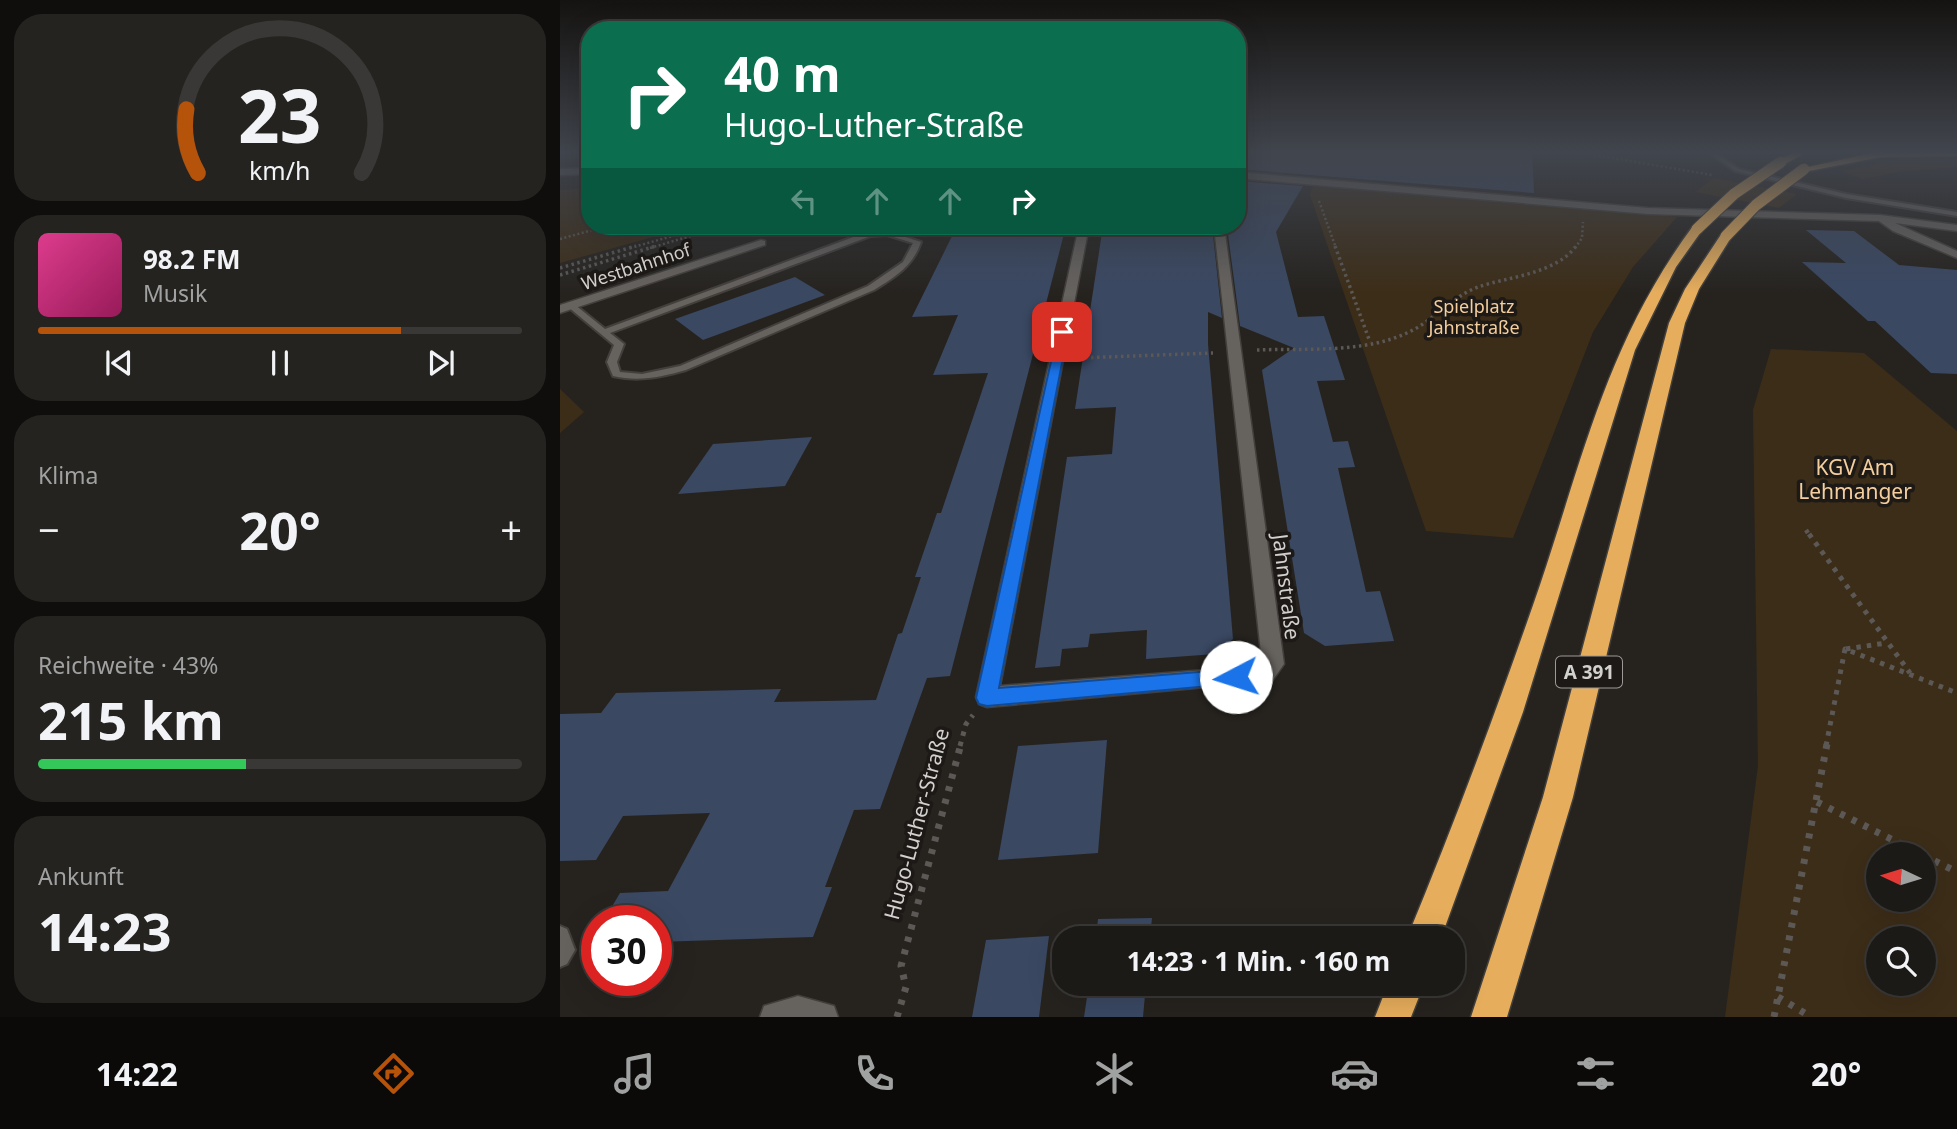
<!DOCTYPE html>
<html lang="de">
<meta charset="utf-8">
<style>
:root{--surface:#1c1a17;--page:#252320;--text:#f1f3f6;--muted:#a0a1a1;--line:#3a3836;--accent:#b45309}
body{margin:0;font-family:"Noto Sans",sans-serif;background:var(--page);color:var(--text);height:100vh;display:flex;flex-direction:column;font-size:26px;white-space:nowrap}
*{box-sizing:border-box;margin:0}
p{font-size:23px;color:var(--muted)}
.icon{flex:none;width:38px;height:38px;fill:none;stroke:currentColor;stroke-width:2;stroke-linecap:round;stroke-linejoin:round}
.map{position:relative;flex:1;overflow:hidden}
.panel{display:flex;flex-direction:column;gap:14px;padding:14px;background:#0f0e0d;width:560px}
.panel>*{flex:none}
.guide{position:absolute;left:21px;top:21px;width:665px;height:214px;border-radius:28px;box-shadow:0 7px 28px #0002,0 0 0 2px var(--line);background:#0b6e4f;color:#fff;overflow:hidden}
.needle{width:46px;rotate:274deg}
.controls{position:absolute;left:1306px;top:842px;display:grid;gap:14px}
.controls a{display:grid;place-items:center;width:70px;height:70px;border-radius:50%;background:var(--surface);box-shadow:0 7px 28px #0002,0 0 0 2px var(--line);font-size:35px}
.speed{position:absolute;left:21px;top:905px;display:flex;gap:14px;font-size:35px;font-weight:700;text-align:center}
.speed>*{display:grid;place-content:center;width:91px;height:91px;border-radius:50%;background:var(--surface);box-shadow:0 7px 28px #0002,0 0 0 2px var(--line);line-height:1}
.speed .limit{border:10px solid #d22;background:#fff;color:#111}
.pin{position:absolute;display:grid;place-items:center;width:60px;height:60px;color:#fff;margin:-30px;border-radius:14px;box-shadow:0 4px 10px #0006}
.me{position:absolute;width:77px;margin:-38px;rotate:265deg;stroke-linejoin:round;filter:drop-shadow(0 0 5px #0008)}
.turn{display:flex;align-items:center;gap:24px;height:147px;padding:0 28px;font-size:32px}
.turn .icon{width:91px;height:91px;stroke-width:2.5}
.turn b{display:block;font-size:49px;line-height:60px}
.lanes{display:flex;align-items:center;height:66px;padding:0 28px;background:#0003;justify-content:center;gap:35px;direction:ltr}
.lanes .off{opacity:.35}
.big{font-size:52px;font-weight:700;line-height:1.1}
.panel .widget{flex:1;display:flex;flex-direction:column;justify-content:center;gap:10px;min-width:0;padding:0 24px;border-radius:28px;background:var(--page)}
.panel .dial{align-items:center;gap:0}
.dial svg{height:182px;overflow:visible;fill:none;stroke:var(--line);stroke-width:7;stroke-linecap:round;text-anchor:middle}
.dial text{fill:var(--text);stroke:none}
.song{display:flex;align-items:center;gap:21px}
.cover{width:84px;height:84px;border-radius:10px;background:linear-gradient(135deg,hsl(330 70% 55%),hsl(330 70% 35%))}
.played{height:7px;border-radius:4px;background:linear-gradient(90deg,var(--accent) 75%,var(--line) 75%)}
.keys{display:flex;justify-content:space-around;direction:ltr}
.heat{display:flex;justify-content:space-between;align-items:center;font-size:38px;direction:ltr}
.charge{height:10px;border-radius:5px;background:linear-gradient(90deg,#34c759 43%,var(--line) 0)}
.trip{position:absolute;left:492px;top:926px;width:413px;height:70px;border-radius:28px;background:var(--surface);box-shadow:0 7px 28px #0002,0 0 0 2px var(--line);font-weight:700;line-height:70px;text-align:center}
.menu{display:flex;height:112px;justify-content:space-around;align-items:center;background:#0b0a09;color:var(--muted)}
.menu .icon{width:49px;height:49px}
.menu .current{color:var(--accent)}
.menu b{font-size:32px;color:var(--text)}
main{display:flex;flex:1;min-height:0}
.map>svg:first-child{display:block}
</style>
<main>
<section class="panel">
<div class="widget dial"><svg viewBox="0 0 100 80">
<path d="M14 69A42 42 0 1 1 86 69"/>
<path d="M14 69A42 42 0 0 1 9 41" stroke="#b45309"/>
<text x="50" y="56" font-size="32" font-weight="700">23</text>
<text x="50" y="72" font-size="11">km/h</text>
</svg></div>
<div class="widget">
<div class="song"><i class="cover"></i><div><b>98.2 FM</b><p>Musik</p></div></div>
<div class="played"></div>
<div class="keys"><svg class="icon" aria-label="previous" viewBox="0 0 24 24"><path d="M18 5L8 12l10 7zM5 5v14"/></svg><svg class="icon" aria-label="pause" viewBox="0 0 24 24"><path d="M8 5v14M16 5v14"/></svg><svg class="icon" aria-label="next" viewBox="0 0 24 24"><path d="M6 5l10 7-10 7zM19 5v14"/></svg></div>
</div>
<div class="widget"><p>Klima</p>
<div class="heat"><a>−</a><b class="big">20°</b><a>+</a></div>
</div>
<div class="widget"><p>Reichweite · 43%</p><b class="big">215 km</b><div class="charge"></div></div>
<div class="widget"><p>Ankunft</p><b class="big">14:23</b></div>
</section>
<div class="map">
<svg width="1397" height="1017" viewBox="0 0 1397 1017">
<rect width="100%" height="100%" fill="#26231f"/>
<g fill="#3c2d18" fill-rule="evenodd">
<polygon points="1343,158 1397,158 1397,167 1341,171 1303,179 1281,171"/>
<polygon points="1154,178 1237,194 1219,208 1135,192"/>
<polygon points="753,185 1117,217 1073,267 1033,332 953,538 866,531 750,195"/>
<polygon points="30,188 30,226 132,226 0,263 0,190"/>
<path d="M1211,349L1304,353L1397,431V1017H1165L1198,766L1193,410ZM1318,854H1363V900H1318ZM1318,938H1363V984H1318Z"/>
<polygon points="0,389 24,412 0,433"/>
</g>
<g fill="#3a4862">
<polygon points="677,151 972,151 974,193 677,169"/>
<polygon points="677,181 743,186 716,232 738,317 764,316 785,380 757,381 773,442 788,441 795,467 778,468 806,592 820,591 834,641 765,646 744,633 702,370 734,348 680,326 667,226 677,226"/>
<polygon points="397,226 506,226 390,676 367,678 320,809 294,810 265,887 272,887 253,937 96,942 96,920 44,920 60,893 108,891 150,813 63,816 36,860 0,861 0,714 41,713 56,693 221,689 214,702 316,700 338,634 342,633 361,577 355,577 377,513 381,513 428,373 373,375 398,315 352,317"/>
<polygon points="543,226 652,226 662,318 648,312 648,344 673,639 656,654 586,659 587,630 530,634 528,647 502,649 500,666 475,668 507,457 552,454 556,407 515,409"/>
<polygon points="1246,230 1294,231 1339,265 1397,270 1397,374 1371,373 1315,321 1308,321 1242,262 1286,263"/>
<polygon points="235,277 265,295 143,340 115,319"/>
<polygon points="252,437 225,486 118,494 153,444"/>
<polygon points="547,740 538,853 438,860 458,746"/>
<polygon points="592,918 590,938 536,938 538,919"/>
<polygon points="489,936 479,1017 412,1017 426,940"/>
<polygon points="529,984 586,984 583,1017 524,1017"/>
</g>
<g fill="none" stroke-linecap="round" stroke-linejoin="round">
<defs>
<g id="service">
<polygon points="1147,151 1153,151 1179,169 1286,194 1397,212 1397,216 1286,198 1175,171"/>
<path d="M327,231L361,242C353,266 335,277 314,290L126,370C101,377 79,382 53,376L47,362L54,345L7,306L14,304L45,329L307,232ZM327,235L353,243L343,262L308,286L120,366L82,374L60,372L57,362L64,344L50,333L311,236Z"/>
<polygon points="0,926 7,929 15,950 7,964 0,967"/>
</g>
<g id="minor">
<polygon points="30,168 30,174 0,175 0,169"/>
<polygon points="677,172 1088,208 1320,215 1397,225 1397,231 1335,223 1397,251 1397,258 1333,231 1319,221 1088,214 677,178"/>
<polygon points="519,226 529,226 440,686 698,666 702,662 654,226 664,226 724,664 712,681 427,707 419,704 416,697"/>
<polygon points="201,240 205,241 205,245 0,313 0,305"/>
<polygon points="238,996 274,1006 278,1017 200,1017 204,1006"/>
</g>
<g id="motorway">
<polygon points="1236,151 1248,151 1225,164 1216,162"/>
<polygon points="1321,151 1397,151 1397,156 1321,157 1244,172 1239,169"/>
<path d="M1133,226L1143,229L1116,267L1075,350L963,712L881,938H847C895,822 939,704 980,585C1024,454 1048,341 1133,226Z"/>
<polygon points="1166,232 1172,236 1139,289 1125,323 1013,797 947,1017 911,1017 983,797 1109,323 1125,289 1162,233"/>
<polygon points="828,984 864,984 851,1017 815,1017"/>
</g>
</defs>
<use href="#service" stroke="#423f3c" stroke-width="4"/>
<use href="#minor" stroke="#423f3c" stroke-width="3"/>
<use href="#motorway" stroke="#423f3c" stroke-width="3"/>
<g stroke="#5b5855" stroke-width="2.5" stroke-dasharray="2 2.5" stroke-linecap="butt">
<polyline points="1012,151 1152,175"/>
<polyline points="759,201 776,248"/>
<polyline points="236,226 253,234"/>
<polyline points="216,233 227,226"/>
<polyline points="0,239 47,226"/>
<polyline points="70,248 148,226"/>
<polyline points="90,248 164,226"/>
<polyline points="1015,248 1022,238 1023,222"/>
</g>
<g stroke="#5b5855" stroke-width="3.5" stroke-dasharray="2.5 3.5" stroke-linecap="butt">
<polyline points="775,246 810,342"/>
<polyline points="0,268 76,246"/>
<polyline points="0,275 96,246"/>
<path d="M697,350C746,348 806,354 851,331C875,319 892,297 918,287C947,277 996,274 1016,246"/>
<polyline points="519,358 653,353"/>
</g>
<polyline stroke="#5b5855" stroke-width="4.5" stroke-dasharray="3.5 4.5" stroke-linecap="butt" points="1246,530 1250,536"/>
<g stroke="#5b5855" stroke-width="5" stroke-dasharray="4.5 6" stroke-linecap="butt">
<polyline points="1249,534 1350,673"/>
<polyline points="1286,649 1326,643"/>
<polyline points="400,746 406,724 413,715"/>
<polyline points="1266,746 1285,649 1397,693"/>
</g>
<g stroke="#5b5855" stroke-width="7" stroke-dasharray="5 8" stroke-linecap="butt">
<polyline points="1257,802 1361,854"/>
<polyline points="1363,855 1397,872"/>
<polyline points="1218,997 1251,1017"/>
<polyline points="337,1017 346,987 341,966 401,744"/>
<polyline points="1214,1017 1267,744"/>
</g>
<use href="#service" fill="#66625e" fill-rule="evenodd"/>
<use href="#minor" fill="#66625e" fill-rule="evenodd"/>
<use href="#motorway" fill="#e6ad5c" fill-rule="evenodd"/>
<defs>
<g id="motorway-bridge">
<polyline points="1137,229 1174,194 1221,162"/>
<polyline points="1166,236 1196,205 1244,169"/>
</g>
</defs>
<use href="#motorway-bridge" stroke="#423f3c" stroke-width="13" stroke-linecap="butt"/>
<use href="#motorway-bridge" stroke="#e6ad5c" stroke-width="11"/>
</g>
<linearGradient id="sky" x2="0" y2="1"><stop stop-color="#151311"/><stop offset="0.52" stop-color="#41454d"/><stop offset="1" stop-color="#41454d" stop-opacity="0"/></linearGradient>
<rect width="1397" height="293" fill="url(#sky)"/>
<polygon fill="#1a73e8" stroke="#114b97" stroke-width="2" points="498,330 508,332 439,688 676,669 683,671 686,677 683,683 427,706 419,704 416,698"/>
<g text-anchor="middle" stroke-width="7" stroke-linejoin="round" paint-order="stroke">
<g font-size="18" fill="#d3d1cf" stroke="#1c1916">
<text transform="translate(76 267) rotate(-18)" y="6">Westbahnhof</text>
</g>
<g font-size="18" fill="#f4cf9d" stroke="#1c1916">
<text x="914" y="313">Spielplatz<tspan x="914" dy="21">Jahnstraße</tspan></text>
</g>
<rect fill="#1c1916" stroke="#9c9a98" stroke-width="2" x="996" y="656.5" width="66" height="31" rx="5"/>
<g font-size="19" font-weight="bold" fill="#d3d1cf">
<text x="1029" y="679">A 391</text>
</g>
<g font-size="21" fill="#f4cf9d" stroke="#1c1916">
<text x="1295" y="475">KGV Am<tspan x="1295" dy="24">Lehmanger</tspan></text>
</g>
<g font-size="21" fill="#d3d1cf" stroke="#1c1916">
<text transform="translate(726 587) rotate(83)" y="7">Jahnstraße</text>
<text transform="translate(357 824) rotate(-75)" y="7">Hugo-Luther-Straße</text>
</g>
</g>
</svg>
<div class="controls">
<a><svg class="needle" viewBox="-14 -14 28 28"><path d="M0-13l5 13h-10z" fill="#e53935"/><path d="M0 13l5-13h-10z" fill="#a0a1a1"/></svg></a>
<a><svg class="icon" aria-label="search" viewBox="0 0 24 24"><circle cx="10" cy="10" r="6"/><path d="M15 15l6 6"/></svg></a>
</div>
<div class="speed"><div class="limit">30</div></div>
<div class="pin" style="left:502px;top:332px;background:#d93025"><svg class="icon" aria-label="arrive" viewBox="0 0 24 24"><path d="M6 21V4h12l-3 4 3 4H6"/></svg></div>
<svg class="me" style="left:676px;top:677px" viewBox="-20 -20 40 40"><circle r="19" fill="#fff"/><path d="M0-13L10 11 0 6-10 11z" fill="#1a73e8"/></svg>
<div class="trip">14:23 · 1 Min. · 160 m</div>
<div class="guide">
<div class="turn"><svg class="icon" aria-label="right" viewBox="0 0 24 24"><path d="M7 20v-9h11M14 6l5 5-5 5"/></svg><div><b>40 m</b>Hugo-Luther-Straße</div></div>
<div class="lanes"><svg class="icon off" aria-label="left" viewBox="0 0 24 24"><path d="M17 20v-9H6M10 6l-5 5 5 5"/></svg><svg class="icon off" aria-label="ahead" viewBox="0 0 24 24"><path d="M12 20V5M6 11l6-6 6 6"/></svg><svg class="icon off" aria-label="ahead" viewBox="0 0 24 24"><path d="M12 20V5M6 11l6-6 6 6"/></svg><svg class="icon" aria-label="right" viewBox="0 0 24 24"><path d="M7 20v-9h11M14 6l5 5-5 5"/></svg></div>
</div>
</div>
</main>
<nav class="menu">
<b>14:22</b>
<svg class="icon current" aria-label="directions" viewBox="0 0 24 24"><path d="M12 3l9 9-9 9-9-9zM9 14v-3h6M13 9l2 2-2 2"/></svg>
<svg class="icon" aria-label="music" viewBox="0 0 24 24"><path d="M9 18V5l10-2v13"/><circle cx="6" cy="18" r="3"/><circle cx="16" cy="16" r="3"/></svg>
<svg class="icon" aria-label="phone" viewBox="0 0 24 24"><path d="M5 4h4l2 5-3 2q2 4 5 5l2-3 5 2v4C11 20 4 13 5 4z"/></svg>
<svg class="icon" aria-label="climate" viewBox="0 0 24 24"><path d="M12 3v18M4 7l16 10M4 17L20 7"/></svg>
<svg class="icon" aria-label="car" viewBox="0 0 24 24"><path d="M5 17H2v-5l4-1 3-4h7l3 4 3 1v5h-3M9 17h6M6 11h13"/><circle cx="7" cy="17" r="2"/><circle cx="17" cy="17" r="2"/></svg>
<svg class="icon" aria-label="filters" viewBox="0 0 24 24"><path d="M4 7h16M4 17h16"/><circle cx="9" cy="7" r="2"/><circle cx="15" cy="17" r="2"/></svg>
<b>20°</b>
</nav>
